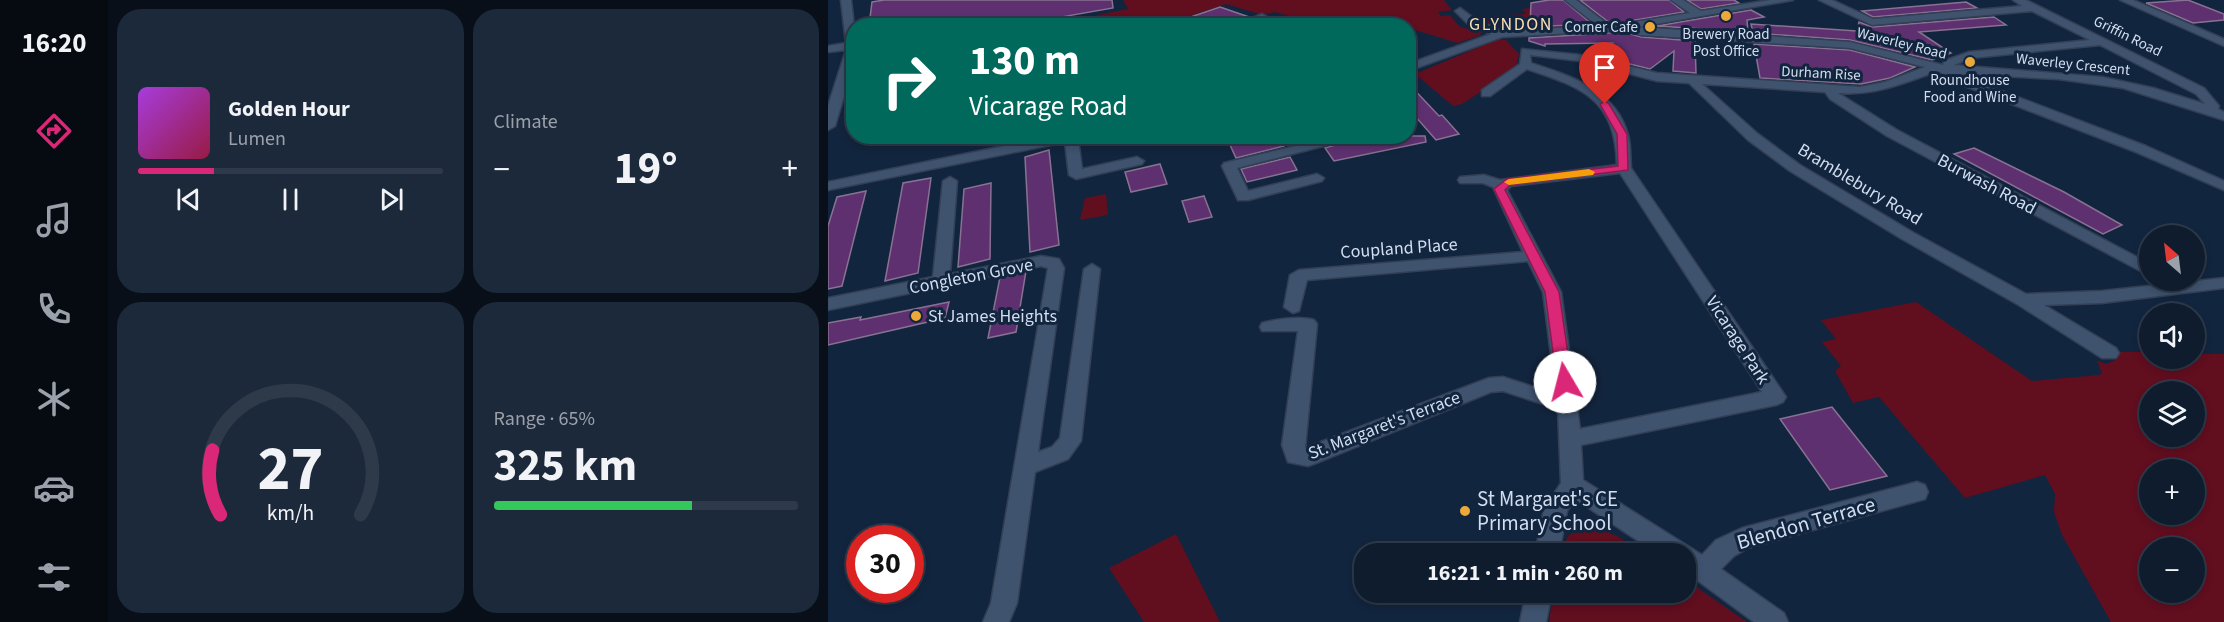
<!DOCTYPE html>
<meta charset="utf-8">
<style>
:root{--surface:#0e1c2e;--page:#1c293a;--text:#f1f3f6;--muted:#9ba1aa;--line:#2e3a4a;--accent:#db2777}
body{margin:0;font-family:"Source Sans 3",sans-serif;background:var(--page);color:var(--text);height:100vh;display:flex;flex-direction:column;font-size:22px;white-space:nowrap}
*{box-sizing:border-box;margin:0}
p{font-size:20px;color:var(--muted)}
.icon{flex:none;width:33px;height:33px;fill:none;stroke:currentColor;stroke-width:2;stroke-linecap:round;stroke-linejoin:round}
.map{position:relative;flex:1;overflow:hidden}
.drawer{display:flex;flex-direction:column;gap:9px;padding:9px;background:#080f19;width:720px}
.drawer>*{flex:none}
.hud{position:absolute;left:18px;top:18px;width:570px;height:126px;border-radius:24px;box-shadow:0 3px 9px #0003,0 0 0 2px var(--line);background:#00695c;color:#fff;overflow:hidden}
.needle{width:39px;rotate:332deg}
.fabs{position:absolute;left:1311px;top:225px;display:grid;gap:12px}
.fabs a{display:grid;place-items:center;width:66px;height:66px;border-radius:50%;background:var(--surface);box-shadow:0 3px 9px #0003,0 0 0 2px var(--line);font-size:30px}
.speed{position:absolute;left:18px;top:525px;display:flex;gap:12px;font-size:30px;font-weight:700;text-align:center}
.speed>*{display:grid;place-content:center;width:78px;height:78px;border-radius:50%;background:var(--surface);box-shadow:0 3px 9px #0003,0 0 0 2px var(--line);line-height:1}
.speed .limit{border:9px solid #d22;background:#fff;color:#111}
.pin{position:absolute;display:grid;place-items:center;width:51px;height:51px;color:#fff;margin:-62px -26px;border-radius:50% 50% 50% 0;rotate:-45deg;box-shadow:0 0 6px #0007}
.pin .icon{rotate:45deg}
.me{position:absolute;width:66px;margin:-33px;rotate:352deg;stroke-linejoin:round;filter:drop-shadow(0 0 4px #0008)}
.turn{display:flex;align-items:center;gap:21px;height:126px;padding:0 24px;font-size:27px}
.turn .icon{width:78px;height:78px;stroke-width:2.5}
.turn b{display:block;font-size:42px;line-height:51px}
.big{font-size:45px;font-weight:700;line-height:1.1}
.drawer .card{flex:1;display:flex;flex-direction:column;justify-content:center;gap:9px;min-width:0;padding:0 21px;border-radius:24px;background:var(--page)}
.drawer .dial{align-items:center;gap:0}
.dial svg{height:156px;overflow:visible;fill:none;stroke:var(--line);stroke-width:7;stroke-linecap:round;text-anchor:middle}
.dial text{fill:var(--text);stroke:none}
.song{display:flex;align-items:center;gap:18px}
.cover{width:72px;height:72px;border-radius:9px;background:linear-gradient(135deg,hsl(280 70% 55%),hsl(340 70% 35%))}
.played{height:6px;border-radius:3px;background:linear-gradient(90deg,var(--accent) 25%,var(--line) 25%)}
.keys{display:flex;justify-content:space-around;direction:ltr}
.heat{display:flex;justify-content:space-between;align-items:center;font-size:33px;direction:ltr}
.charge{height:9px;border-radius:4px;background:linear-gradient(90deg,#34c759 65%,var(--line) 0)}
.drawer .tiles{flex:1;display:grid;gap:9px;grid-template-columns:repeat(2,1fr)}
.trip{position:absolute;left:526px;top:543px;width:342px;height:60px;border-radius:24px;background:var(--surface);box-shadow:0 3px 9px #0003,0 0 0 2px var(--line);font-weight:700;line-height:60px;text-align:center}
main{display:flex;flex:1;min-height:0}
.menu{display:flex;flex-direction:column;width:108px;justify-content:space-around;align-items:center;background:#060b12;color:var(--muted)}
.menu .icon{width:42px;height:42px}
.menu .current{color:var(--accent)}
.menu b{font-size:27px;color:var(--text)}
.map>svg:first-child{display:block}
</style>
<main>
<nav class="menu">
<b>16:20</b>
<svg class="icon current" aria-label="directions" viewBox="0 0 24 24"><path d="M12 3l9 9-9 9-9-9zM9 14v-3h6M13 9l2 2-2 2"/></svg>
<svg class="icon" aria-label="music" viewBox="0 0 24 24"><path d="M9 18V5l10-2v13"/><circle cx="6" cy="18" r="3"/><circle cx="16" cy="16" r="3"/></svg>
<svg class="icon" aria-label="phone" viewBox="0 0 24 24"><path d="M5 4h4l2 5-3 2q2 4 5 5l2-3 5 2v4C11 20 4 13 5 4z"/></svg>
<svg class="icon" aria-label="climate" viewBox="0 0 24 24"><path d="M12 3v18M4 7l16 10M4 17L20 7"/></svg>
<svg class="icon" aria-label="car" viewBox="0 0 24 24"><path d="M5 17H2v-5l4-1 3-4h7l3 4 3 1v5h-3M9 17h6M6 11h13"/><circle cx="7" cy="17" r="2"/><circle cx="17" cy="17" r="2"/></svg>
<svg class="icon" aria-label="filters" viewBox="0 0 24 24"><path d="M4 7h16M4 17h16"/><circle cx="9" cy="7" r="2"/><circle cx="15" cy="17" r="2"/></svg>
</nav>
<section class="drawer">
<div class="tiles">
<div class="card">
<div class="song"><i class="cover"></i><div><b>Golden Hour</b><p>Lumen</p></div></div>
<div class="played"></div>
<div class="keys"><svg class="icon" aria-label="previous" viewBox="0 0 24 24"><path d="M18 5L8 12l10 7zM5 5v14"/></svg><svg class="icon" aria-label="pause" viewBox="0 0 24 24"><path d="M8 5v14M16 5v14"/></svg><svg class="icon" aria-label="next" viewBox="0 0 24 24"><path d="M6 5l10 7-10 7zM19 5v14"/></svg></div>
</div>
<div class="card"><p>Climate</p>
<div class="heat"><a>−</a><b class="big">19°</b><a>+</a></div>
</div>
<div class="card dial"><svg viewBox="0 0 100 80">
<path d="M14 69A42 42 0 1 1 86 69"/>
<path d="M14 69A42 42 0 0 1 10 36" stroke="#db2777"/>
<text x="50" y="56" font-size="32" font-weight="700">27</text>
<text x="50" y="72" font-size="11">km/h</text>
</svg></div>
<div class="card"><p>Range · 65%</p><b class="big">325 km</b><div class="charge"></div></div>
</div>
</section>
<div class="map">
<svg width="1396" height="622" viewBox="0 0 1396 622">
<rect width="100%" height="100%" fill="#12253e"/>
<g fill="#610e1f" fill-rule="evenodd">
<polygon points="295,0 616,0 624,10 610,12 613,16 622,15 632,27 654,32 651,36 629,43 581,28 580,26 555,19 540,25 464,25 458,23 465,20 464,17 447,12 435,15 398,4 336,25 238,26 236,22 225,24 300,9"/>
<path d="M712,7L756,19C751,22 744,26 739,27C717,31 665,32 649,17L698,14L694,9Z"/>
<polygon points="670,39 678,40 691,54 688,69 634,104 625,106 587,74"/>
<polygon points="278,194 280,215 252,220 257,198"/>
<path d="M1088,302L1204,381L1271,375L1274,373L1269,361L1279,364L1289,359L1291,352H1321L1322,358H1366L1367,354H1396V622H1283L1234,535L1226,512L1227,494L1217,475L1137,498L1051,397L1025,403L1007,371L1013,366L994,342L1008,339L993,320ZM1322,392H1366V436H1322ZM1322,470H1366V514H1322ZM1322,548H1366V592H1322Z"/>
<path d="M765,527L789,536L816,553H732C738,534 745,529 765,527Z"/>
<polygon points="348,534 392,622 316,622 281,568"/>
<polygon points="858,580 919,622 721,622 725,593 858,592"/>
</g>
<g fill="#5e3070" stroke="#887291" stroke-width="1.5">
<polygon points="56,0 284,0 285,8 199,23 200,26 41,26 44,2"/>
<polygon points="721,0 735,0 764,24 702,27 703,3"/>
<polygon points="752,0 841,0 856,12 783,24"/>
<polygon points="859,0 906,0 911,3 873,9"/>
<polygon points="1360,0 1396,14 1396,20 1365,23 1318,3"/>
<polygon points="1138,2 1149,8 1045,17 1034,11"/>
<polygon points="392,7 421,17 404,26 346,26 345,23"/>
<polygon points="923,10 936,17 919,20 920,32 829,26"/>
<polygon points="1166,17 1178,25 1091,32 1123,53 1104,60 1022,40 925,33 923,24 1029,31 1031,22 1044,27"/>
<polygon points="796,32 813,37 867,41 868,73 845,71 846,51 822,69 765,55 784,43 717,44 717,46 701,41 701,38"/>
<polygon points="926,44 1022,50 1087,67 1062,78 1033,84 932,78"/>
<polygon points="580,83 611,116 614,115 631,134 608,140 580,108"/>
<polygon points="398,136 451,136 456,146 408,158"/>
<polygon points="537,136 597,136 598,142 506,161 497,148"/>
<polygon points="1146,148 1236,192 1294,225 1275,234 1126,154"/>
<polygon points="221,150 231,245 202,252 197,157"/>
<polygon points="462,157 469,170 419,182 413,169"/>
<polygon points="332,164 339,184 303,192 297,172"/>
<polygon points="103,178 90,273 57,281 75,183"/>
<polygon points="163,183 162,259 130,267 136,189"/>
<polygon points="38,191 14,286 0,289 0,226 9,197"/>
<polygon points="376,196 384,217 361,222 354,201"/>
<polygon points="198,271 188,332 160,338 172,277"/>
<polygon points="121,302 117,318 0,345 0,323 33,317 32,320"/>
<polygon points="1004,407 1059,476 1002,490 952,419"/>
</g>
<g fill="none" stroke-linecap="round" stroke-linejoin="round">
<defs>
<g id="minor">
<polygon points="13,0 23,0 26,26 26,63 7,126 0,130 0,106 18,50 0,52 0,46 18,43"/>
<path d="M737,0H748L782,26L862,13L843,0H855L873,11L942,0H965L810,27L1022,42L1115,65L1116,61L1141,52L1262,40L1204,11L1044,25L991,0H1004L1045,19L1194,6L1185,0H1198L1376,88L1391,106L1390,109L1396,112V120L1295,88L1230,79L1135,74L1145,80L1318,146L1396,181V190L1308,152L1137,86L1110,71C1076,83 1046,96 1010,93L1069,130L1322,264V276L1059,136L1002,99L997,92L874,84L930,134L972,165L1086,233L1198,294L1274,291L1396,278V288L1274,303L1216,305L1288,348L1291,353L1288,358H1274L1189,304L1074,239L962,171L920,140L861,83L829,81L753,61L702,55L703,63C743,76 788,90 800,135C803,146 802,157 803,168L958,397L955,402L948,405L753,445L755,480L874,555L888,540L914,528L1089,482L1097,485L1100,492L1097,499L920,548L906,556L893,569L956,613L960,622H926L858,572V554H830L747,499L739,511L731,554H707L716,509L733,483L730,409L675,391L663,392L488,463L480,466L460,462L454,445L470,331H434L432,327L434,323C449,319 472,316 486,320L489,324L477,448L661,378L675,377L728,394L715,292L700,261L479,280L471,311L465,313L456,307L462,275L471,270L695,252L665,187L655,183H632L630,180L632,177L656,175L672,180L789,165C787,99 756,88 699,69L662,96H654V90L692,64L694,49L753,55L829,73L1032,87L1057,82L1097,67L1022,48L813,35L796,30L674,37L580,71V64L663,34L640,24L627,11L632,8L648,20L674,31L770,26ZM1272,45L1368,94L1377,104L1325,88L1274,77L1126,65L1143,58ZM792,173L934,392L752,429L733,292L679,190L683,186Z"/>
<polygon points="1292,0 1305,0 1396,39 1396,46"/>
<polygon points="434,14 439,17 438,19 422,26 406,26"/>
<polygon points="225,136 253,136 250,139 254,169 309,157 316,161 314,164 248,179 241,175 237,142 0,190 0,182"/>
<polygon points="510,136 535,136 409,168 420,191 489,174 496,178 494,181 420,200 410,200 394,166 396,163"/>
<polygon points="122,177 129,181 122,274 213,256 231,259 236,268 210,452 224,447 232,438 256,269 264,264 272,269 253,441 240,459 207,472 189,603 181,622 155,622 163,603 220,268 213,266 0,310 0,298 105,277 115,181"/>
<polygon points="698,592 724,592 718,622 692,622"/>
</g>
</defs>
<use href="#minor" stroke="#323f55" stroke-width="3"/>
<use href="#minor" fill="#3f536f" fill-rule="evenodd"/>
</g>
<polygon fill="#db2777" stroke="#8e194d" stroke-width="1.5" points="777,101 781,104 799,134 800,170 682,185 677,190 731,292 744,382 737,388 729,382 717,292 666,189 679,179 790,166 789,134 772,104"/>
<polygon fill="#f59e0b" points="761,169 767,172 765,175 681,185 676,182 681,179"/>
<g fill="#eca93a" stroke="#12253e" stroke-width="2">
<circle cx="898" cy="16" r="6"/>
<circle cx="822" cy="27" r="6"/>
<circle cx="1142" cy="62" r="6"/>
<circle cx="88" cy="316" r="6"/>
<circle cx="637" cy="511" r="6"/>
</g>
<g text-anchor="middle" stroke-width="6" stroke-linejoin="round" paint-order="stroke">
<g font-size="15" fill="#d2deef" stroke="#12253e">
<text x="810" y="32" text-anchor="end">Corner Cafe</text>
<text x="898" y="39">Brewery Road<tspan x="898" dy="17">Post Office</tspan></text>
<text x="1142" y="85">Roundhouse<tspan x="1142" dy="17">Food and Wine</tspan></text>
</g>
<g font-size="15" fill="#d2deef" stroke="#12253e">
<text transform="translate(1300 36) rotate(26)" y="5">Griffin Road</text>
<text transform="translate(1074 43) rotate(14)" y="5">Waverley Road</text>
<text transform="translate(1245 64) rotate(6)" y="5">Waverley Crescent</text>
<text transform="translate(993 73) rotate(3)" y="5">Durham Rise</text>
</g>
<g font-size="18" letter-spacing="1.5" fill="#fbdeb7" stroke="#12253e">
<text x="683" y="30">GLYNDON</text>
</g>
<g font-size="18" fill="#d2deef" stroke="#12253e">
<text transform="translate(1032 184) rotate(31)" y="6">Bramblebury Road</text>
<text transform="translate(1159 184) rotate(28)" y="6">Burwash Road</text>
<text transform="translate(571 248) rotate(-4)" y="6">Coupland Place</text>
<text transform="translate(143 276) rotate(-11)" y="6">Congleton Grove</text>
<text transform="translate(910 340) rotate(57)" y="6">Vicarage Park</text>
<text transform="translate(556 425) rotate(-21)" y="6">St. Margaret's Terrace</text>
</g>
<g font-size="18" fill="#d2deef" stroke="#12253e" text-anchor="start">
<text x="100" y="322">St James Heights</text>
</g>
<g font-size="21" fill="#d2deef" stroke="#12253e" text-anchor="start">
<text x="649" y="506">St Margaret's CE<tspan x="649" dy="24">Primary School</tspan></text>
</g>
<g font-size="21" fill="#d2deef" stroke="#12253e">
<text transform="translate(978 523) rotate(-16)" y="7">Blendon Terrace</text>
</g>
</g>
</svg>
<div class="fabs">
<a><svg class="needle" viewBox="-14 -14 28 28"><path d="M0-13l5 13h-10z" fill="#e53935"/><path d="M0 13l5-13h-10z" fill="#9ba1aa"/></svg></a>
<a><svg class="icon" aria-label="sound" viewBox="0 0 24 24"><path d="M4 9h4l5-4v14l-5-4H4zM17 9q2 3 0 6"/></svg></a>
<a><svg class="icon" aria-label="layers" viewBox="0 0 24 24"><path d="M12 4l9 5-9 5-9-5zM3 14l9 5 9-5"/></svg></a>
<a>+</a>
<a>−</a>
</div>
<div class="speed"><div class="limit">30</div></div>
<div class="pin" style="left:777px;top:104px;background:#d93025"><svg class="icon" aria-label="arrive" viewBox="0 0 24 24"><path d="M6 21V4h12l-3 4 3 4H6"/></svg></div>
<svg class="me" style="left:737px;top:382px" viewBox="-20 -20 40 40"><circle r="19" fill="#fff"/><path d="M0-13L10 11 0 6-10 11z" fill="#db2777"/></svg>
<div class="trip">16:21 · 1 min · 260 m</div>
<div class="hud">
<div class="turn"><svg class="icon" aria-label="right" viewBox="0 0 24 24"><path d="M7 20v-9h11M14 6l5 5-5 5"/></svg><div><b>130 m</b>Vicarage Road</div></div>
</div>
</div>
</main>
